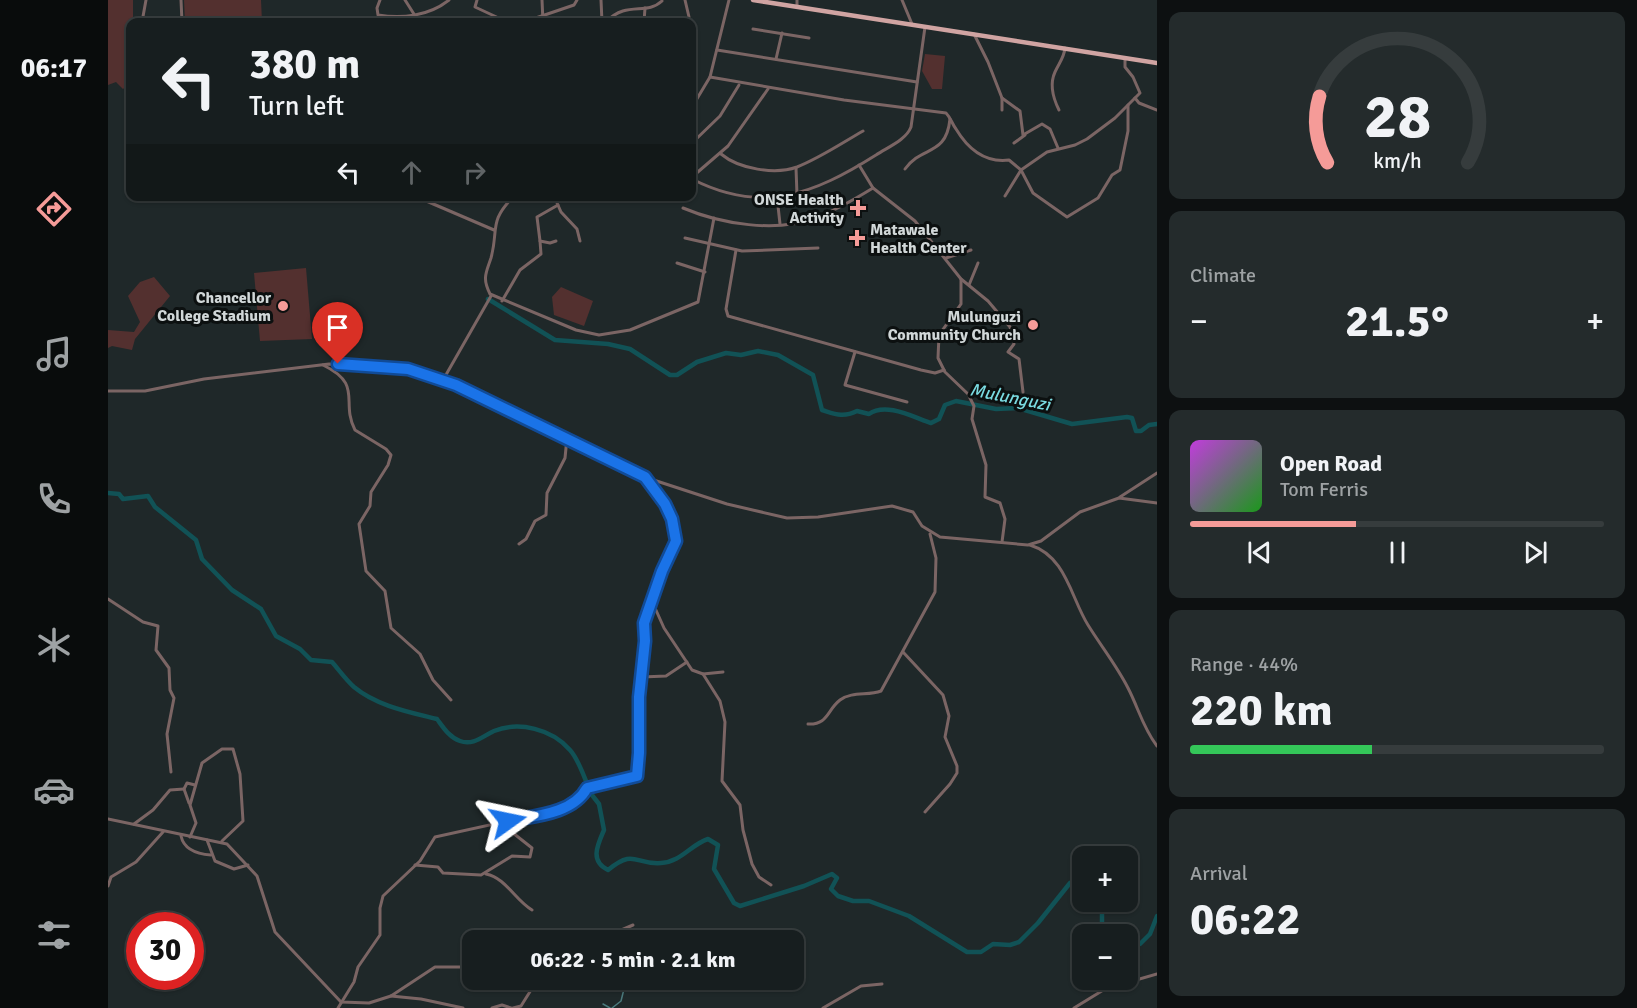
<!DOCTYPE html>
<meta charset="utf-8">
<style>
:root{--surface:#171e1f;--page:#242b2c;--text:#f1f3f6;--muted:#9ea2a4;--line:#363c3d;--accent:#f59b98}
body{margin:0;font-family:Signika,sans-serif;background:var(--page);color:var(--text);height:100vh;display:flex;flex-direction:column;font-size:22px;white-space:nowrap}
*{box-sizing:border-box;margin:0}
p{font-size:20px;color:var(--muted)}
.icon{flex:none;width:33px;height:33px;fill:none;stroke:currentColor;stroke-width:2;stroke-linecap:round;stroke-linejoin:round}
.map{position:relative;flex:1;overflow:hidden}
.side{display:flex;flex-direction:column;gap:12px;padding:12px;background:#0d1011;width:480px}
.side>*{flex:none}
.guide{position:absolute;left:18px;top:18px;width:570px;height:183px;border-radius:12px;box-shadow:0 2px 4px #0004,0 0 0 2px var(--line);background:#171e1f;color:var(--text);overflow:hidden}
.controls{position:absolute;left:964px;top:846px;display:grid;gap:12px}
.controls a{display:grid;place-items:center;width:66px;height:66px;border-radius:12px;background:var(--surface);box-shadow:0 2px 4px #0004,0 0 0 2px var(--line);font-size:30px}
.speed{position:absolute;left:18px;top:912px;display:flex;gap:12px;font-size:30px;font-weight:700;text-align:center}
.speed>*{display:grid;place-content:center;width:78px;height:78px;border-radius:50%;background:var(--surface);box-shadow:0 2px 4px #0004,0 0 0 2px var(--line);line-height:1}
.speed .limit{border:9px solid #d22;background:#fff;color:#111}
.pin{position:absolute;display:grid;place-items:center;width:51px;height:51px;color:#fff;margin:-62px -26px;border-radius:50% 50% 50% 0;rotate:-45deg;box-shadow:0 0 6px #0007}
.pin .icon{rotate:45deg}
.me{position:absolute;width:66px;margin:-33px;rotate:78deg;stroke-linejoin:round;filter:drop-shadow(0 0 4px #0008)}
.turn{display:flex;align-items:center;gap:21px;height:126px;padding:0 24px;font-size:27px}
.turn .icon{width:78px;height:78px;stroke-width:2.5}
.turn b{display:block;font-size:42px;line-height:51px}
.lanes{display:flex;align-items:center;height:57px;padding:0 24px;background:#0003;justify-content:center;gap:30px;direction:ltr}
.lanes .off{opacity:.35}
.big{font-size:45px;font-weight:700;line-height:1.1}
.side .tile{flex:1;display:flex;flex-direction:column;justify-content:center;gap:9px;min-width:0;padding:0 21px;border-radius:12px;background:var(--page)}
.side .dial{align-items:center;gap:0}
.dial svg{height:156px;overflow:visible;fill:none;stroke:var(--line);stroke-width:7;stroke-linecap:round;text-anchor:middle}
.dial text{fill:var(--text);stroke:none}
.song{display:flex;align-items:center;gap:18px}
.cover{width:72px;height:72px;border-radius:9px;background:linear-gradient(135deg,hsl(290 70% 55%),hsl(120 70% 35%))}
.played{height:6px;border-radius:3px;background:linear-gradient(90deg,var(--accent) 40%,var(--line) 40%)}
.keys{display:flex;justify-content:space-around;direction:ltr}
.heat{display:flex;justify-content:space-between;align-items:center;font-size:33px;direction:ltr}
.charge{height:9px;border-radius:4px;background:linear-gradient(90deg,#34c759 44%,var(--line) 0)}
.trip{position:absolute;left:354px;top:930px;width:342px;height:60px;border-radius:12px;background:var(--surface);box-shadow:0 2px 4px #0004,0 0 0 2px var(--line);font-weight:700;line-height:60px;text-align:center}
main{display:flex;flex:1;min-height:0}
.tab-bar{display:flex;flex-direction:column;width:108px;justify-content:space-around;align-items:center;background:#090c0c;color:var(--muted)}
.tab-bar .icon{width:42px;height:42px}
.tab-bar .current{color:var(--accent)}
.tab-bar b{font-size:27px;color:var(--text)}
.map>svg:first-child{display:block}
</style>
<main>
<nav class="tab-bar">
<b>06:17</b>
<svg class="icon current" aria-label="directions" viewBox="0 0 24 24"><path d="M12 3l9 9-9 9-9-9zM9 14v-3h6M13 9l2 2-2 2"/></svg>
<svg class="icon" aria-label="music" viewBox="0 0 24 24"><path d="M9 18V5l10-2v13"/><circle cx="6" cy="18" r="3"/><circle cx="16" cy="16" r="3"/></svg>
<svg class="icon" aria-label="phone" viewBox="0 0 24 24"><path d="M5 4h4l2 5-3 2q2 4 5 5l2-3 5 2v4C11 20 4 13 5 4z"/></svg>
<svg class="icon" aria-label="climate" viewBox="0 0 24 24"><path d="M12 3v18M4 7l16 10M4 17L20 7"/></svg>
<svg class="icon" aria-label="car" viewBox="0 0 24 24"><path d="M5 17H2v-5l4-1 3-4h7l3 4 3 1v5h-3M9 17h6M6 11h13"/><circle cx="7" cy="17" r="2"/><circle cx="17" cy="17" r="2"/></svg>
<svg class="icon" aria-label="filters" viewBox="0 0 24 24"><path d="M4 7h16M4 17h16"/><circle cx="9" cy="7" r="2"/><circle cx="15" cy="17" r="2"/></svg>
</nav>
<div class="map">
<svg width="1049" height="1008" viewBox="0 0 1049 1008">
<rect width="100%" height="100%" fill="#1f2829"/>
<g fill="#53302f">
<polygon points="0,0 25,0 25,22 22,22 22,83 15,89 8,82 0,85"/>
<polygon points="76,0 153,0 154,22 77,22"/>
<polygon points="817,54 837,56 834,89 824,89 814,71"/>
<polygon points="198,268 204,339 152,341 146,273"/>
<polygon points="46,277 62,296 27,339 24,350 4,346 0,348 0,330 26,332 32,322 20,296 32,282"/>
<polygon points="453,287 485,301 476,326 446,315 444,297"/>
</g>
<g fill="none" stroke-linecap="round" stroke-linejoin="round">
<g stroke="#4b7a7d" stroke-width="1.5">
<polyline points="495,1004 502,1008"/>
<polyline points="504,1008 513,1001 517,985 536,985 537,980"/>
</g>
<g stroke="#115256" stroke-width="4.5">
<path d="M380,299L447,340L500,344L522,349L562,375H569L589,362L618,353L633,355L650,351L670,355L705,375L714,410C727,414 735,418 749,411L761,414C778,402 805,417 823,423L831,419L837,405L848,401L888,409L910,408L964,424L1019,417L1024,418L1028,431H1033L1041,425L1049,424"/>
<path d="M0,493L11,494L15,499L40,496L47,507L88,540L94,559L124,590L153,609L168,636L192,649L203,660L224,662C231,670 238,680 246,687C269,706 301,712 329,719C335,727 341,737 352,741C365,746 375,736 386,731C411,721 444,729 462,750C472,761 477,781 484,795L491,804L496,830C490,844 481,861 500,870C527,848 526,865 553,863C573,862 582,845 600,839L610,845L606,869L626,903L632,906L696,886L724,874L729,878L723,889L730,896L745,901H761L801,916L859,952H873L885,944L902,945L911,942L930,923L962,883L975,876"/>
<polyline points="994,902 994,925 1006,934"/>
<polyline points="1020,937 1032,944 1042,934 1049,916"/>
</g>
<g stroke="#7b6564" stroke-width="3">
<polyline points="73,0 74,22"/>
<path d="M272,0L269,8L270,15C294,19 321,16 341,0"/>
<polyline points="297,0 311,22"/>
<polyline points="369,0 367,7 395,20"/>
<polyline points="434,0 435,22"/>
<polyline points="493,0 494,22"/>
<polyline points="794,0 804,24"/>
<polyline points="689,6 689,0"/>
<polyline points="34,22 38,0"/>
<polyline points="393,22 404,20 412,22"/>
<polyline points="416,22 466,5 469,0"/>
<path d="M498,22C519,0 538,16 554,1"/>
<polyline points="536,22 537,8"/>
<polyline points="576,22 581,17 577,0"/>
<polyline points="645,29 701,38"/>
<polyline points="866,34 880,62 894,98 894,110"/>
<polyline points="609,50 809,82"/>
<polyline points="668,59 674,33"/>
<path d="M602,77L736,100L838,113C843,118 844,124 848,129C860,149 877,163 901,160L913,170L939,152L967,145L979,139L1007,118L1032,93L1025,77L1017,67V58"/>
<polyline points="894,98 912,111 915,135 934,124 942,129 950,148"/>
<polyline points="1027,98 1031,103 1049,110"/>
<polyline points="584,107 602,77 621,0"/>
<path d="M951,110C945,98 941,85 947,72C951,63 956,58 957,48"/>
<polyline points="584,143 612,116 631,85"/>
<polyline points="906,143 917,135"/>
<path d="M613,154C631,169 667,175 689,167C712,158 734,143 755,131"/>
<polyline points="688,168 689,195"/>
<path d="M797,169C814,145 838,157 842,119"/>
<polyline points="913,170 925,193 959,217 990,198 1004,175 1012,170 1020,131 1020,105"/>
<polyline points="584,177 620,146 660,89"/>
<path d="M584,179C654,215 706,194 768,155C780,147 798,140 803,127L817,27"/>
<polyline points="765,188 807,221 853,279 880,301 902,327 906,344 900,352 911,359 915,392"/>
<path d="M406,196C380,222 391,229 383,258C378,273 374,278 382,294L468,330L491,335L522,330L590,302L606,218"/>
<polyline points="446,196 453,212 469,229 472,241"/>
<polyline points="496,196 496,197"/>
<polyline points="897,196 913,170"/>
<polyline points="669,197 672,224"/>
<polyline points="316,200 386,230"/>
<path d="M575,208C613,224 668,233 707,218C727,211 747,199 765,188L751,165"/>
<polyline points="577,238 634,251 710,248"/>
<polyline points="448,241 442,243 432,241 429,217 450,205"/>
<polyline points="628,250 618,309 620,316 813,370 827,373 836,370"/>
<polyline points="838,258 863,250"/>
<polyline points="569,263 597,272"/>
<polyline points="853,279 853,304 831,335 830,358 837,372 860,394 866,406 864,419 878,465 877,497 892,503 897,519 894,542"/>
<polyline points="861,285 870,263"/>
<polyline points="394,301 412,270 433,254 432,241"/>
<polyline points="747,352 737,385 799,402"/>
<path d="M215,365C256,385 232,401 247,430L278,449L283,455L280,465L263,492L262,506L251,524L258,571L277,591L283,628L312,654L325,680L343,700"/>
<polyline points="335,380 383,296"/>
<polyline points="0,391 37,391 96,379 221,364 300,369 362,392 398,411 463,440 518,471 619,504 679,518 710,517 784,506 805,512 814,526 832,537 920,545 933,541 972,512 1011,498 1049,503"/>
<polyline points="1012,497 1049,473"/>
<polyline points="411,544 418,539 427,521 438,515 439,493 457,458 459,438"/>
<path d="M922,545C958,556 963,598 980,625C993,646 1009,666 1020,688C1030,707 1035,728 1049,746"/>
<polyline points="0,599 35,622 50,626 48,650 61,668 62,690 66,698 59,734 63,772"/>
<polyline points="543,599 556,628 584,670 595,674 612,701 617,722 614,781 632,805 635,830 644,864 651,877 663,885"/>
<polyline points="795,652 835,695 841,716 837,737 849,766 849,773 842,784 817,812"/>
<polyline points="595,674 615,672"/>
<polyline points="534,677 558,676 579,662"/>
<path d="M700,724C720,725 719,710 732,700C744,691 760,696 773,691L827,592L828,558L822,534"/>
<polyline points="81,803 76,789 79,783 87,785"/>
<polyline points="0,819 119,844 149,876 167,932 233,1002 261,1003 283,996 327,967 364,967"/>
<polyline points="26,824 45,810 62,790 76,789"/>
<path d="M73,836C76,850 89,854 103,855"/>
<polyline points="82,837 88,823 82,805 94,763 114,749 125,749 132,774 135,821 114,841"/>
<polyline points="99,840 107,861 126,869 140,865"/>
<polyline points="307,865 330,867 335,873 373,875 404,856 422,857 424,848 405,833 400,822"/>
<path d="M378,874C398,878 407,900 424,910"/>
<polyline points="0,886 3,877 28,862 55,832"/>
<polyline points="505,940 511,931 525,925"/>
<polyline points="283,996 313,999 355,1008"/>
<polyline points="230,1008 246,982 250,967 272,935 272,908 275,896 312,861 327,837 454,809 473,799 479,788 529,776 531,764 531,697 537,653 535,623 540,605 569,539 560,509 538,479"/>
<polyline points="384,1008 394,1005 403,1008"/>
<polyline points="405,1008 413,1006 423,990 425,980"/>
<polyline points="715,1008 753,986 774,984"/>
<polyline points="966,1008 997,989 1049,974"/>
</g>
<polyline stroke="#d0a4a2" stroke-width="4.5" points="645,0 1049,63"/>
</g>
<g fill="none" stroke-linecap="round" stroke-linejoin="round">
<defs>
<path id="route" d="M230,364L300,369L348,385L537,477L557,504L564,519L568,541L554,571L536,623L537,641L531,697V753L529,776L479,788C465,814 426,816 400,821"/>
</defs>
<use href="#route" stroke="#114b97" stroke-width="15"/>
<use href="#route" stroke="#1a73e8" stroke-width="10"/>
</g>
<g fill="#f59b98" stroke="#0c1010" stroke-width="2">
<path d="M747 199h6v6h6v6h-6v6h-6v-6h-6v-6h6z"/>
<path d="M746 229h6v6h6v6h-6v6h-6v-6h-6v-6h6z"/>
<circle cx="175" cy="306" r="6"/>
<circle cx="925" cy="325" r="6"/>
</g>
<g text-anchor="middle" stroke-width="6" stroke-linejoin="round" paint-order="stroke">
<g font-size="16" font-weight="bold" fill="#d1d7d8" stroke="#0c1010" text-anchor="end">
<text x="736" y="205">ONSE Health<tspan x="736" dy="18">Activity</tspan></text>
<text x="762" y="235" text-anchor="start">Matawale<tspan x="762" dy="18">Health Center</tspan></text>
<text x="163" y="303">Chancellor<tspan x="163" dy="18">College Stadium</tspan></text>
<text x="913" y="322">Mulunguzi<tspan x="913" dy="18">Community Church</tspan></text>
</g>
<g font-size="18" font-style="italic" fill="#7adbe1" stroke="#0c1010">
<text transform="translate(902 397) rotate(11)" y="6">Mulunguzi</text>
</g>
</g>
</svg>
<div class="controls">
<a>+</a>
<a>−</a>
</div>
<div class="speed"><div class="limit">30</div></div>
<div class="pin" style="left:230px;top:364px;background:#d93025"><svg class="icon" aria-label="arrive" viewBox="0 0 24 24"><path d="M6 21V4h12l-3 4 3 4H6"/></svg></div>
<svg class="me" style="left:400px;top:821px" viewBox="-20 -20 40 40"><path d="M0-17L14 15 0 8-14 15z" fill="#1a73e8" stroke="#fff" stroke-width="4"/></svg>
<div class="trip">06:22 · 5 min · 2.1 km</div>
<div class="guide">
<div class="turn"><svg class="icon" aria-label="left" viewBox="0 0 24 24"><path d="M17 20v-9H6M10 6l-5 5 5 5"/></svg><div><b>380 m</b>Turn left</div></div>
<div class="lanes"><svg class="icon" aria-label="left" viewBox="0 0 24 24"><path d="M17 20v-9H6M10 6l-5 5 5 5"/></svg><svg class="icon off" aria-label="ahead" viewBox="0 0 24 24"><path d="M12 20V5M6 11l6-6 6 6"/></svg><svg class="icon off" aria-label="right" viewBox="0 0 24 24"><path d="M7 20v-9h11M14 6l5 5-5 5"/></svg></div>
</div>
</div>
<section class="side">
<div class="tile dial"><svg viewBox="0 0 100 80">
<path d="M14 69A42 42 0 1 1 86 69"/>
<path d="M14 69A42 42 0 0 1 10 35" stroke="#f59b98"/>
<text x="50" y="56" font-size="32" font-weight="700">28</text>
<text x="50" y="72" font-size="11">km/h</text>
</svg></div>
<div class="tile"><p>Climate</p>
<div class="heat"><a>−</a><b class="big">21.5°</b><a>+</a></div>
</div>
<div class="tile">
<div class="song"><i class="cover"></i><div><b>Open Road</b><p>Tom Ferris</p></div></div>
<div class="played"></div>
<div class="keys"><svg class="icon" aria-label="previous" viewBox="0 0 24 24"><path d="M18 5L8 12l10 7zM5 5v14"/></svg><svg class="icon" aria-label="pause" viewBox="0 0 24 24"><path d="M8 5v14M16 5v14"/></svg><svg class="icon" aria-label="next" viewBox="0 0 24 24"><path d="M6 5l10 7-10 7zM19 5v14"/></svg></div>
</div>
<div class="tile"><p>Range · 44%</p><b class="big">220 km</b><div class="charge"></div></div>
<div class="tile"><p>Arrival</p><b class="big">06:22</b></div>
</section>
</main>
